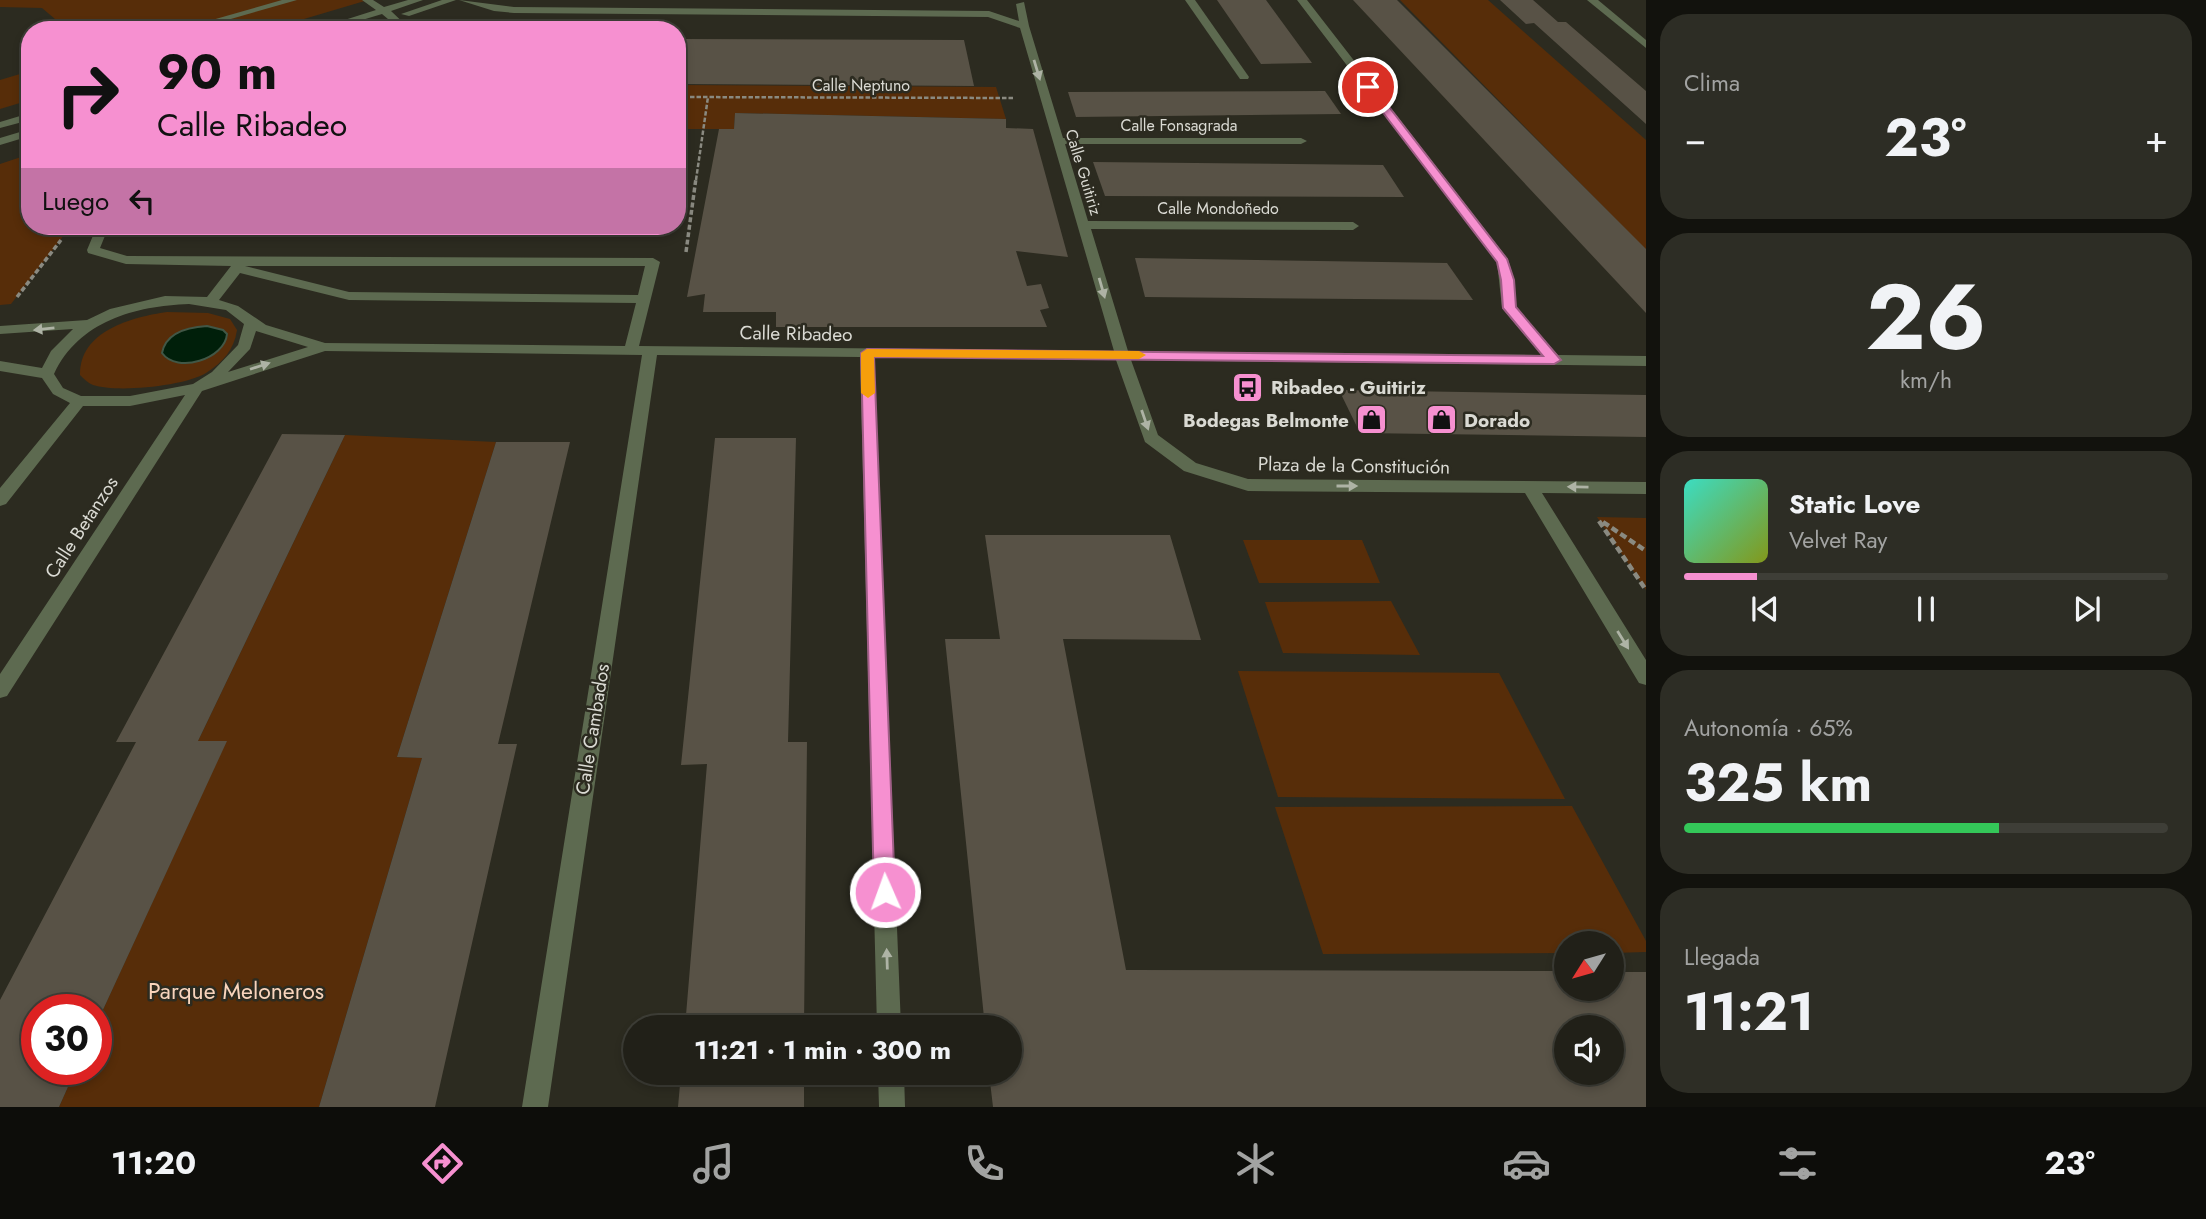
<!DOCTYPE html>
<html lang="es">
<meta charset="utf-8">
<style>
:root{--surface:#212018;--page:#2d2d25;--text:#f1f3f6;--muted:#a2a3a2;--line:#3e3e37;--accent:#f690d0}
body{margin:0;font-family:Jost,sans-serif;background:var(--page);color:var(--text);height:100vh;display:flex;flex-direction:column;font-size:26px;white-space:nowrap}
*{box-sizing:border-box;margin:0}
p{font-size:23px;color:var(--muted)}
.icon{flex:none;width:38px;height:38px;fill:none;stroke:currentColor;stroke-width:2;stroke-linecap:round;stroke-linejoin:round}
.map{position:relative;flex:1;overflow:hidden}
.sheet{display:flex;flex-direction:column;gap:14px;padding:14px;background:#12120d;width:560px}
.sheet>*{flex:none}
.banner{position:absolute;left:21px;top:21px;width:665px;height:214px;border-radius:28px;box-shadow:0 4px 10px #0003,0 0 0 2px var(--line);background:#f690d0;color:#111;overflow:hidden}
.needle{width:46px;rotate:233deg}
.controls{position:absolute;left:1554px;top:931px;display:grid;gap:14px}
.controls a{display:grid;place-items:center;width:70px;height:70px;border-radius:50%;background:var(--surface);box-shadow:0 4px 10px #0003,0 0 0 2px var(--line);font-size:35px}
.speed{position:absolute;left:21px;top:994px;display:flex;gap:14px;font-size:35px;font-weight:700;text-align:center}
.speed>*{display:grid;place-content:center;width:91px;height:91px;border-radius:50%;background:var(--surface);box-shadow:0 4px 10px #0003,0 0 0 2px var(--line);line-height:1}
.speed .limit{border:10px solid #d22;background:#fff;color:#111}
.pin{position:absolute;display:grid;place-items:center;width:60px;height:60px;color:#fff;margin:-30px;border:4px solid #fff;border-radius:50%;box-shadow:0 2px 7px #0007}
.me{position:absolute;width:77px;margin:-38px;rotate:358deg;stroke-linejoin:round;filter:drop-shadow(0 0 5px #0008)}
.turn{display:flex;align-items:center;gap:24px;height:147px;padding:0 21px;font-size:32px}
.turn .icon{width:91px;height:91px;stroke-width:2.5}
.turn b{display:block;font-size:49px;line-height:60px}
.then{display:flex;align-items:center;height:66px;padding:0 21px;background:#0003;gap:14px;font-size:26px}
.big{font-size:52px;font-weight:700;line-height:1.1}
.sheet .tile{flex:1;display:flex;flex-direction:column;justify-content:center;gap:10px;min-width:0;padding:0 24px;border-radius:28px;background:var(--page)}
.sheet .dial{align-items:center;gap:0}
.dial b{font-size:91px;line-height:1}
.song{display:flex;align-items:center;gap:21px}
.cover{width:84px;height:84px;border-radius:10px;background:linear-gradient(135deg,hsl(170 70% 55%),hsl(70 70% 35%))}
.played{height:7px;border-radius:4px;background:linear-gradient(90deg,var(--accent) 15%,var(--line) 15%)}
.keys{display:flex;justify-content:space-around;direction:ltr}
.heat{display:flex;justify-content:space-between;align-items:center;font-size:38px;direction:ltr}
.charge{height:10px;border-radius:5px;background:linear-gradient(90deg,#34c759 65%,var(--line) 0)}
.trip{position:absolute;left:623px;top:1015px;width:399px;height:70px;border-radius:35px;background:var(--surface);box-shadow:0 4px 10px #0003,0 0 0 2px var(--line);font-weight:700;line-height:70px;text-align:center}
.tabs{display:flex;height:112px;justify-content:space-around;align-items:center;background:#0d0d0a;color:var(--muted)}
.tabs .icon{width:49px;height:49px}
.tabs .active{color:var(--accent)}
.tabs b{font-size:32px;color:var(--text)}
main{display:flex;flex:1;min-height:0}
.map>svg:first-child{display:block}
</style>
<main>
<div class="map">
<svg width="1646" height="1107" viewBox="0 0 1646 1107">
<rect width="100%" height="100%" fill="#2c2b20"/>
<g fill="#572d09">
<polygon points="0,0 368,0 267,30 68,30 42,8 0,7"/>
<polygon points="1400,0 1488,0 1646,140 1646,250"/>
<polygon points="521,20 528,30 406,30 434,21"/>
<polygon points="30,71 30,100 0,109 0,80"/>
<polygon points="677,85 996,87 1006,119 735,113 734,129 677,129"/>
<polygon points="30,154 30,226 71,226 11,304 0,305 0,164"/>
<polygon points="163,226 667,226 665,236 160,230"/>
<path d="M167,312L208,313L230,319L237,330C234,350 223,362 206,373C185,386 117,393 93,385C88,383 84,379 80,375C79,331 132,317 167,312Z"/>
<polygon points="345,435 496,442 397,757 422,758 319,1107 59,1107 76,1069 96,1069 96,1025 226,742 198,741"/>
<polygon points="1597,517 1646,518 1646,590"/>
<polygon points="1243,540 1362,540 1380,583 1259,583"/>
<polygon points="1391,601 1420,655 1283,653 1265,602"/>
<polygon points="1238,671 1499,673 1565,799 1278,797"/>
<polygon points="1572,806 1646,941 1646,952 1612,953 1612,943 1566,943 1566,953 1323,954 1275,807"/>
</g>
<path fill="#001f0a" stroke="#415746" stroke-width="2" d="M207,326L223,330L227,334C225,359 177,374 162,353C166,332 190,327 207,326Z"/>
<g fill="#585246" fill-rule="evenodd">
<polygon points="1217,0 1266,0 1312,63 1261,64"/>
<polygon points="1353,0 1397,0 1646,249 1646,313"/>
<polygon points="1500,0 1533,0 1558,22 1566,22 1646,91 1646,124 1534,23 1526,24"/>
<polygon points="677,39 964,40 974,86 677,84"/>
<polygon points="1325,91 1341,114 1076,117 1068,92"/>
<polygon points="735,113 1006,119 1006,128 1033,129 1068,257 1016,251 1027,286 1041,284 1049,308 1040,310 1047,327 776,327 776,312 703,312 705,294 687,297 719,129 734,129"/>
<polygon points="677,138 687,138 678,178 677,178"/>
<polygon points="1093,162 1383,165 1404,197 1105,196"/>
<polygon points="1135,258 1447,263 1473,300 1145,297"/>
<polygon points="1339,390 1646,395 1646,437 1360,433"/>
<polygon points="282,434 345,435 198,741 227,741 96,1025 96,1010 37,1010 37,1069 76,1069 59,1107 0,1107 0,1000 136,742 116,742"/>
<polygon points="715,438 796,438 788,742 807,742 804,1027 685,1027 707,764 681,765"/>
<polygon points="496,442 570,442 498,744 517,744 435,1107 319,1107 422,758 397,757"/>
<path d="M985,535H1170L1201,640L1063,639L1126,970L1566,971V989H1612V972H1646V1107H993L989,1073H1010V1027H985L945,639H1000ZM1566,1027H1612V1073H1566Z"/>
<polygon points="681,1073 804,1073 804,1107 678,1107"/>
</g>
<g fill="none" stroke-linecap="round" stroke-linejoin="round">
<g stroke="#8a8a81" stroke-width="2.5" stroke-dasharray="4.5 2" stroke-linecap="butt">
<polyline points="677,97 1013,98"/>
<polyline points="696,180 708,97"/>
</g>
<g stroke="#8a8a81" stroke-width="3.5" stroke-dasharray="5 2.5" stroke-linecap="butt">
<polyline points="686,252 696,178"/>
<polyline points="17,297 61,240"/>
</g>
<g stroke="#8a8a81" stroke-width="4.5" stroke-dasharray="7 3.5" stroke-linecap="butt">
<polyline points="1599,521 1646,590"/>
<polyline points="1603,522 1646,551"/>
</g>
<g fill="#5d6a50" fill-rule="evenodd">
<polygon points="282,0 297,0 196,29 191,26"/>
<polygon points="362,0 373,0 384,7 408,0 423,0 391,11 411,30 401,30 382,14 329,30 313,30 376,10"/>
<polygon points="442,0 456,0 409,16 401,14"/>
<path d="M459,0L514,7L989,11L1019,21L1016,4L1024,2L1029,26L1063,138H1301L1307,141L1301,144H1065L1088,221L1353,222L1359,226L1353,230L1091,229L1128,351L1542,355L1502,308L1497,262L1297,0H1307L1508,259L1514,280L1516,307L1558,355L1646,356V366L1131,360L1158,435L1196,463L1248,479L1646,482V494L1542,493L1646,660V685L1639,683L1525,493L1248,491L1184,471L1145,442L1116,360L874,357L901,1027H877L860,357L657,355L548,1107H522L642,355L325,351L202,391L7,696L0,698V674L185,395L130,406H83L6,504L0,506V488L70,403L53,394L42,378L0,371V361L42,368L51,351L73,329L0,334V326L87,320L110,309L165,296L207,297L231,266L126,264L88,253L87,250L97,226H109L100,248L127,256L653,258L660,262L639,346L1114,351L1020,28L988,17L514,13L494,11ZM245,266H645L638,295L349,292ZM240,273L349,300L636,303L625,346L325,343L266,325L238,306L219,300ZM189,304L226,310L244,324L238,345L212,372L193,384L130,396H81L63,388L54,374C79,321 135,306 189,304ZM256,331L308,347L228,372L250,349Z"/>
<polygon points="1185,0 1195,0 1249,77 1248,79 1240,79"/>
<polygon points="1587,0 1598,0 1646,40 1646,48"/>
<polygon points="30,113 30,120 0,128 0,122"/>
<polygon points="30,129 30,136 0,145 0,138"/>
<polygon points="878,1073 904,1073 905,1107 879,1107"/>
</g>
</g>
<defs><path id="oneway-solid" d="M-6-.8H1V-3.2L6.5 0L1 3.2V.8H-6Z" transform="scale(1.75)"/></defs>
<g fill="#aeb3a5">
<use href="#oneway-solid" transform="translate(1037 70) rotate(73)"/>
<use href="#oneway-solid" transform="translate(1102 288) rotate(74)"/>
<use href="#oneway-solid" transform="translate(44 329) rotate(174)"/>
<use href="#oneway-solid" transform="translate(260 366) rotate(-18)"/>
<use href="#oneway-solid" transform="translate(1145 420) rotate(71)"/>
<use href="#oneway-solid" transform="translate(1347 486)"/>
<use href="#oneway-solid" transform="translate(1578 487) rotate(-179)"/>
<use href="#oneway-solid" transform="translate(1623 640) rotate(58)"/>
<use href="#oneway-solid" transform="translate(887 959) rotate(-92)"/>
</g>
<polygon fill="#f690d0" stroke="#a05e87" stroke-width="2" points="1365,85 1372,85 1507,259 1514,280 1516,307 1561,360 1554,364 874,357 895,892 892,899 885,902 877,899 874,892 861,353 867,349 1543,356 1503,308 1501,280 1497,262 1365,89"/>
<polygon fill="#f59e0b" points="867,349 1139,351 1146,355 1139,359 874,357 875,393 868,398 861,393 861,353"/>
<defs>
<symbol id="bus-square" viewBox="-11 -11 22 22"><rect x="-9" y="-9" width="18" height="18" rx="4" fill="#f690d0" stroke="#2c2b20"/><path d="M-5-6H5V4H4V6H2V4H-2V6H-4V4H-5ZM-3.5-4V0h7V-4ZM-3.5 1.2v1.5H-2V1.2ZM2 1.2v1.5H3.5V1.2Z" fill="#111"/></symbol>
<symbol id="shop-square" viewBox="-11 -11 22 22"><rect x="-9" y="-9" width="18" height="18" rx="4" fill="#f690d0" stroke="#2c2b20"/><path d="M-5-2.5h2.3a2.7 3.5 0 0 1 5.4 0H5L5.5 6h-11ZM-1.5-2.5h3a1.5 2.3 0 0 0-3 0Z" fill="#111"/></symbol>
</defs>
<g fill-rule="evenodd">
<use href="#bus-square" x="1230" y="370" width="35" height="35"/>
<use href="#shop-square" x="1354" y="402" width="35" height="35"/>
<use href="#shop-square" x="1424" y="402" width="35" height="35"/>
</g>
<g text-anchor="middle" stroke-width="5" stroke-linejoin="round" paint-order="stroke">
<g font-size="16" fill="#dadad3" stroke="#2c2b20">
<text x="861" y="91">Calle Neptuno</text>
<text x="1179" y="131">Calle Fonsagrada</text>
<text transform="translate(1084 172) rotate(73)" y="6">Calle Guitiriz</text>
<text x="1218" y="214">Calle Mondoñedo</text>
</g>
<g font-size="19" fill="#dadad3" stroke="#2c2b20">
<text transform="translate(796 333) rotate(1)" y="7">Calle Ribadeo</text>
<text transform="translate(1354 465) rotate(1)" y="7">Plaza de la Constitución</text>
<text transform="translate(81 527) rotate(-57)" y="7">Calle Betanzos</text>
<text transform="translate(592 729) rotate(-81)" y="7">Calle Cambados</text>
</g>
<g font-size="19" font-weight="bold" fill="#dadad3" stroke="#2c2b20" text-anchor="start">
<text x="1271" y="394">Ribadeo - Guitiriz</text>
<text x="1349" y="427" text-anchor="end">Bodegas Belmonte</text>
<text x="1464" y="427">Dorado</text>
</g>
<g font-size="23" fill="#f8d4bc" stroke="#2c2b20">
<text x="236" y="999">Parque Meloneros</text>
</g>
</g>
</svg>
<div class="controls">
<a><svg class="needle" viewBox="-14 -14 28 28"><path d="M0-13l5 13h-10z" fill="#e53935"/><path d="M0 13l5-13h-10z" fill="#a2a3a2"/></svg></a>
<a><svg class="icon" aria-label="sound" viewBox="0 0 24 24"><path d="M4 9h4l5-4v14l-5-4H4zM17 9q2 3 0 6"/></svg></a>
</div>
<div class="speed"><div class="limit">30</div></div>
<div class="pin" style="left:1368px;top:87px;background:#d93025"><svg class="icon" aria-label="arrive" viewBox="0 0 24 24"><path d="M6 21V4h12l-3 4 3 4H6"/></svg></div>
<svg class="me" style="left:885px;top:892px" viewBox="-20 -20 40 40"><circle r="17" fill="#f690d0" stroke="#fff" stroke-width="3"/><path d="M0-11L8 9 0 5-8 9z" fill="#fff"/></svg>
<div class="trip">11:21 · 1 min · 300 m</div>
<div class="banner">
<div class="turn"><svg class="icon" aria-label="right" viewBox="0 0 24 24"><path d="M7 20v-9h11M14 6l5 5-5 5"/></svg><div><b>90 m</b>Calle Ribadeo</div></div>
<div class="then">Luego<svg class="icon" aria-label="left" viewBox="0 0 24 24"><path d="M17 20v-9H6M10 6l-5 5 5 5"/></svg></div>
</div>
</div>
<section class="sheet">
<div class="tile"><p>Clima</p>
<div class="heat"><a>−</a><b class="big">23°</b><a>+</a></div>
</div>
<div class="tile dial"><b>26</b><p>km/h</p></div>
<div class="tile">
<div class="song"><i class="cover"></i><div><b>Static Love</b><p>Velvet Ray</p></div></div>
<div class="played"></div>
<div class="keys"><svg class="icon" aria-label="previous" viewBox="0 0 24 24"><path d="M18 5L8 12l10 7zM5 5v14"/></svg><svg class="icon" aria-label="pause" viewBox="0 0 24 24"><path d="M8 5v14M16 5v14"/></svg><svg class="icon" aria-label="next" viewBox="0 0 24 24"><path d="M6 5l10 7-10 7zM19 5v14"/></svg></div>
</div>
<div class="tile"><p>Autonomía · 65%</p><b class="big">325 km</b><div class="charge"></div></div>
<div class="tile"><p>Llegada</p><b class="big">11:21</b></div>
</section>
</main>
<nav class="tabs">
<b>11:20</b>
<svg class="icon active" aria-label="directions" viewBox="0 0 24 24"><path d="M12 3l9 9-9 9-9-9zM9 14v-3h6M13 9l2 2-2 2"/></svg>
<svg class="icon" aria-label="music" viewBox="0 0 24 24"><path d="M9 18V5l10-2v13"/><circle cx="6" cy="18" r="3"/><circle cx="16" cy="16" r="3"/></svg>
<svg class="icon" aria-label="phone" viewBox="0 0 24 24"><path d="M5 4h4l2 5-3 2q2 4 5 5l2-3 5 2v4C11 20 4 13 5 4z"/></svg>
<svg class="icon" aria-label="climate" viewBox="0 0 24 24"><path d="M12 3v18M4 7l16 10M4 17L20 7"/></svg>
<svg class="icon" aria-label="car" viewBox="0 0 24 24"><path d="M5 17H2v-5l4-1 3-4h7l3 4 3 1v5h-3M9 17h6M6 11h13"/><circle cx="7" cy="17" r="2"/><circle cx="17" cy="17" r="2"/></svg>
<svg class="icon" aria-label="filters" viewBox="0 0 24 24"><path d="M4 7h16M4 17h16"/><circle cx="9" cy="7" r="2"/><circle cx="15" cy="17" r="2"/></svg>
<b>23°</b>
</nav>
